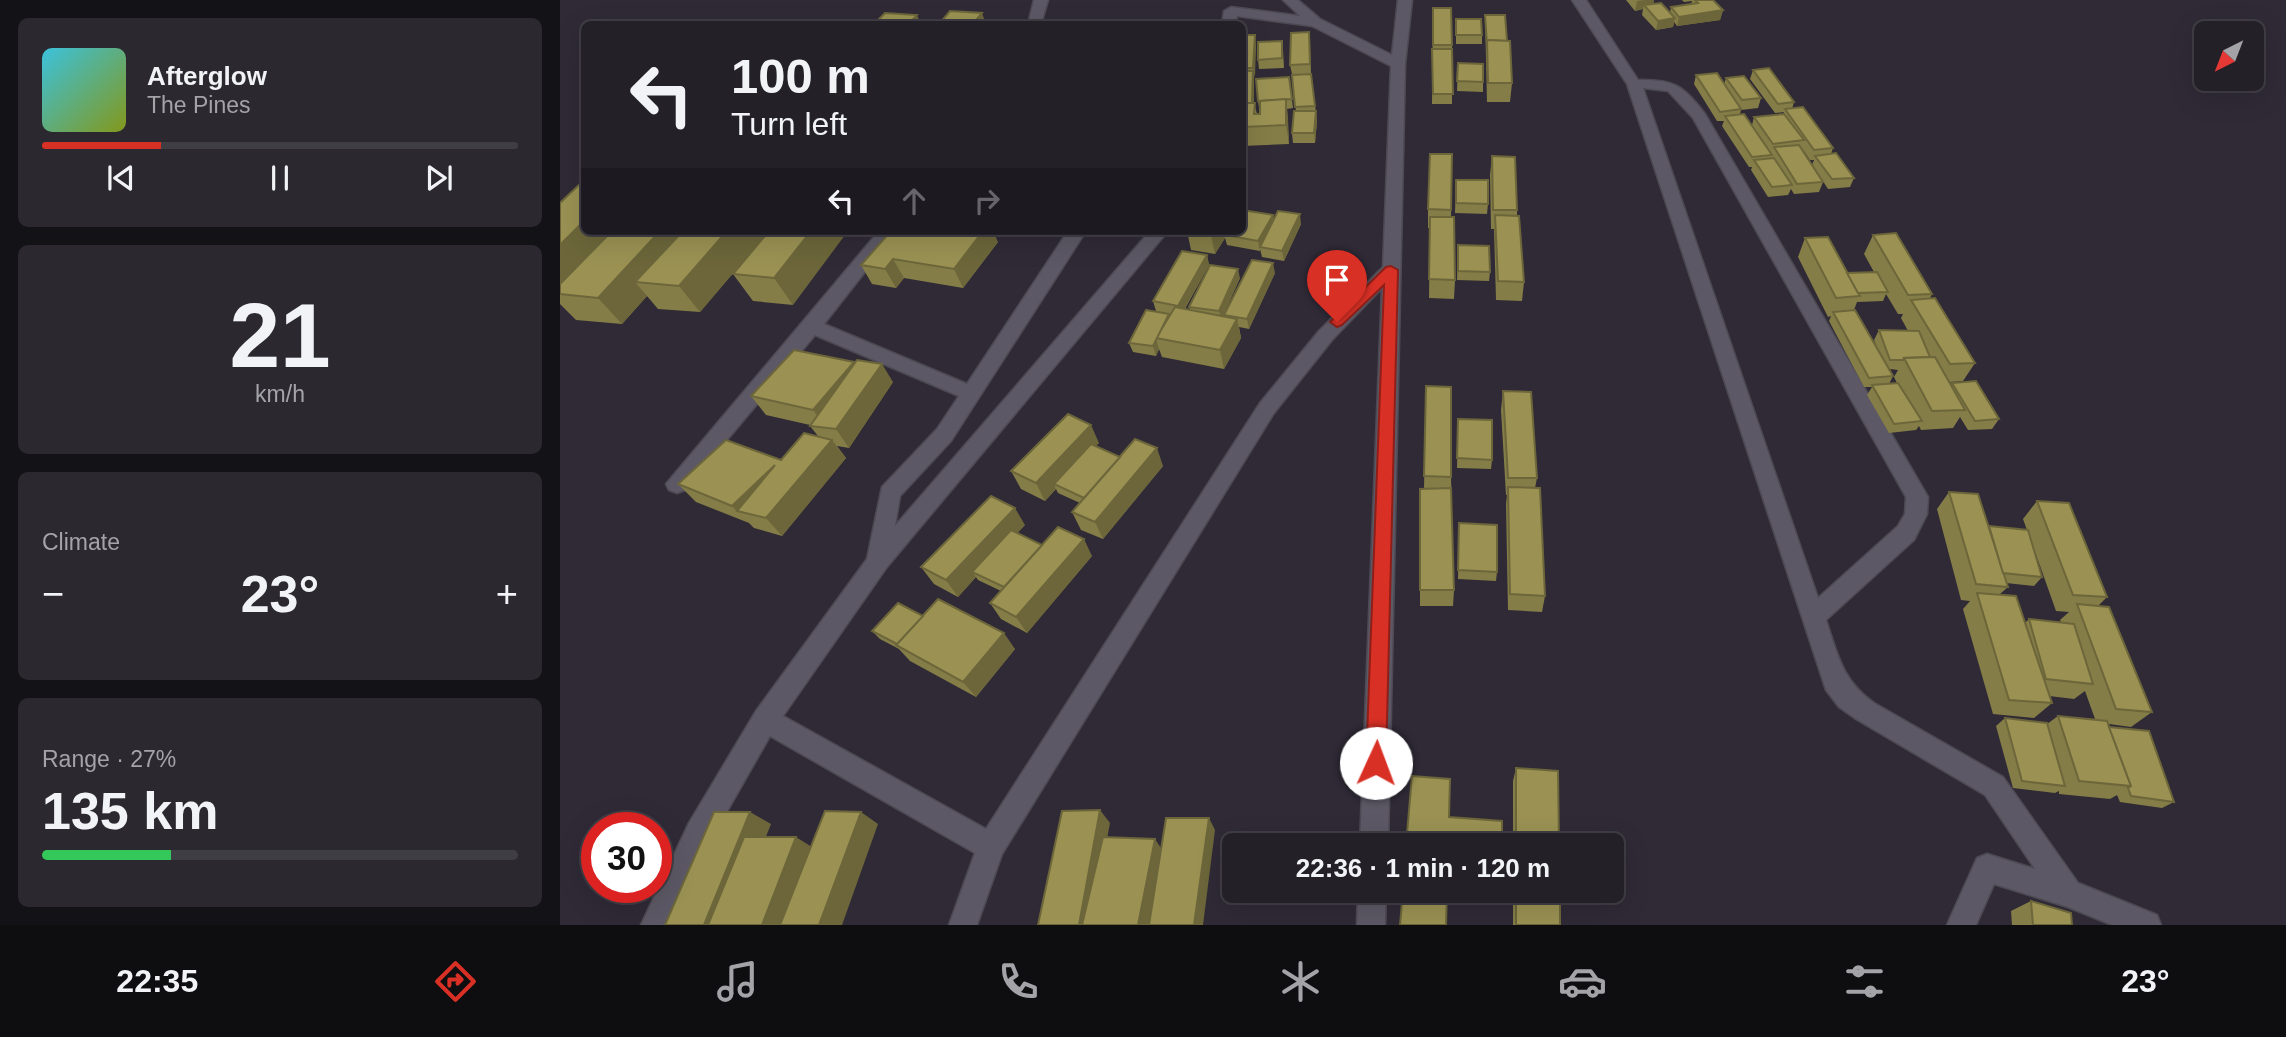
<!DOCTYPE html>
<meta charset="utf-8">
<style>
:root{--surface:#232028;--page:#2b2830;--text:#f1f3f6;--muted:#a3a3a8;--line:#403e45;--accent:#d93025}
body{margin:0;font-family:Arial,sans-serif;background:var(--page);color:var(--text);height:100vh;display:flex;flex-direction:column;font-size:26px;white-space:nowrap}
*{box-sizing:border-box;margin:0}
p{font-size:23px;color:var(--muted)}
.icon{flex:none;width:38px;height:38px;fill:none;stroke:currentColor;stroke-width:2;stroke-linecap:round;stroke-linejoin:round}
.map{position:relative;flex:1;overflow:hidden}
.drawer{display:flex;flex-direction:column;gap:18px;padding:18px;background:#131216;width:560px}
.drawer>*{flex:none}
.hud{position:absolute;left:21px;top:21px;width:665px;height:214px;border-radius:10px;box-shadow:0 7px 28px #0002,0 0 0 2px var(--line);background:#232028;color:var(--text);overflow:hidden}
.needle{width:46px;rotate:222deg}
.fabs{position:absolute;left:1634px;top:21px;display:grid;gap:14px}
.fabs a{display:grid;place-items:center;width:70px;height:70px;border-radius:10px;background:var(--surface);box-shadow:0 7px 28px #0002,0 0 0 2px var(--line);font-size:35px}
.speed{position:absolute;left:21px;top:812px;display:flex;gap:14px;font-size:35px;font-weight:700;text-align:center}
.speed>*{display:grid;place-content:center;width:91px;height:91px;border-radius:50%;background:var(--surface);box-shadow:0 7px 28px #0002,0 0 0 2px var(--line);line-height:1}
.speed .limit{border:10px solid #d22;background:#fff;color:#111}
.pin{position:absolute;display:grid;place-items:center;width:60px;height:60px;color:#fff;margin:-72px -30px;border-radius:50% 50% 50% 0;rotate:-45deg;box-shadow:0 0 7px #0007}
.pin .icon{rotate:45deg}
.me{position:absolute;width:77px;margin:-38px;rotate:2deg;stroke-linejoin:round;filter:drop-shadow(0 0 5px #0008)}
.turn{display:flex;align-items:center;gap:24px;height:147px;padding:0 35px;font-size:32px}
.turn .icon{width:91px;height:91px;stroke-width:2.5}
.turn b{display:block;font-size:49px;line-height:60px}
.lanes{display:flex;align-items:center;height:66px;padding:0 35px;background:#0003;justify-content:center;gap:35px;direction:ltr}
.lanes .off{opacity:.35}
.big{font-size:52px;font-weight:700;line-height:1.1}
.drawer .tile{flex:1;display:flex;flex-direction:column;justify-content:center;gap:10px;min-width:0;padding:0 24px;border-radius:10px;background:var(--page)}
.drawer .dial{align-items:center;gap:0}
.dial b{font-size:91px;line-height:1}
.song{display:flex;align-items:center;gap:21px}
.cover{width:84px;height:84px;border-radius:10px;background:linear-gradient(135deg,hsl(190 70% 55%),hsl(70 70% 35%))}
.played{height:7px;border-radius:4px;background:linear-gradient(90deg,var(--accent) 25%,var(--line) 25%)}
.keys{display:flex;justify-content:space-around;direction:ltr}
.heat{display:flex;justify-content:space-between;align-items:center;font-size:38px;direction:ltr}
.charge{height:10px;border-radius:5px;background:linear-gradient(90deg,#34c759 27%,var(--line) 0)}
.trip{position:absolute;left:662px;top:833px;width:402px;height:70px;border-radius:10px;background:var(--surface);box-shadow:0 7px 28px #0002,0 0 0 2px var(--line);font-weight:700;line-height:70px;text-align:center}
.tab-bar{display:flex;height:112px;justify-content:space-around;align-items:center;background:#0e0d10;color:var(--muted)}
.tab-bar .icon{width:49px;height:49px}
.tab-bar .active{color:var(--accent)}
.tab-bar b{font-size:32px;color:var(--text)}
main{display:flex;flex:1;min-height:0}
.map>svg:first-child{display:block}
</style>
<main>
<section class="drawer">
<div class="tile">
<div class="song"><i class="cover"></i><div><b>Afterglow</b><p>The Pines</p></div></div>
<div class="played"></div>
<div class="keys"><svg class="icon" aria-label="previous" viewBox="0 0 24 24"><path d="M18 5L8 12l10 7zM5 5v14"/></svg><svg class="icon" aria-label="pause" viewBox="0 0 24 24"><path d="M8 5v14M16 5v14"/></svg><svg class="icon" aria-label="next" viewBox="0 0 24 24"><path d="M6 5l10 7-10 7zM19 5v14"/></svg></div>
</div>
<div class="tile dial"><b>21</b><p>km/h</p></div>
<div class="tile"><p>Climate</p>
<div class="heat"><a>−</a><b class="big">23°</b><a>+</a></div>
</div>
<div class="tile"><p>Range · 27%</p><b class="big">135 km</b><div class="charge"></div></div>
</section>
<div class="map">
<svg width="1726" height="925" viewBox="0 0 1726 925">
<rect width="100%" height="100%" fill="#2f2a36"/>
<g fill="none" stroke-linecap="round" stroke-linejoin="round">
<defs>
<g id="minor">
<polygon points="474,0 488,0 481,24 468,24"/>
<polygon points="723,0 738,0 760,19 832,55 838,0 852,0 845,64 828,845 800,845 822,288 772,340 714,413 442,854 417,925 389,925 415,853 210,736 149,843 110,925 81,925 129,823 196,711 307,559 322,487 377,429 399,396 255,335 125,490 117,493 109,490 106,484 319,231 337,231 264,324 407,384 508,231 526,231 391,441 340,496 335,526 590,231 608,231 327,567 223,716 426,829 700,403 759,331 823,267 831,66 752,26 677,16 675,24 662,24 664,11 671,7 740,16"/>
<path d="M1012,0H1026L1078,80C1114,79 1124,86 1145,114L1368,497L1367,514L1354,540L1266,620C1278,656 1282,680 1314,703L1443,777L1518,883L1597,915L1601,925H1552L1508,907L1434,884L1416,925H1387L1417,858L1427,854L1475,869L1425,795L1296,719L1279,707L1266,690L1067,84ZM1083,88L1108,91L1133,118L1346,497L1345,514L1338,526L1258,598Z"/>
<polygon points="798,891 826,891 825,925 797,925"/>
</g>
</defs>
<use href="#minor" stroke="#4c4953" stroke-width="3"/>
<use href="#minor" fill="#5c5865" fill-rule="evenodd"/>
</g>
<g fill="#847d47" fill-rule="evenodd">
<polygon points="1066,0 1094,0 1093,4 1110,13 1111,7 1131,4 1132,1 1124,2 1122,0 1153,0 1163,10 1160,20 1117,26 1114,22 1113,27 1096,30 1082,15 1083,9 1075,11"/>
<polygon points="873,8 892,45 892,104 872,104"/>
<polygon points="925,15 952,83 950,102 927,102"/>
<polygon points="896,19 922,35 922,44 896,44"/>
<polygon points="682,35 696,44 694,78 694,103 697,114 700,114 698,101 729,77 733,108 727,109 729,144 682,146"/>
<polygon points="750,42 751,74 732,74 730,65"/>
<polygon points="723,50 724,68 699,69 698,60"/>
<polygon points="898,63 923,82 923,92 897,91"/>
<path d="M1193,70L1234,102L1232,109L1273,148L1271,154L1294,178L1290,187L1268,189L1259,175L1263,182L1259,192L1234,194L1231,189L1228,195L1208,197L1191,170L1192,167H1189L1162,126L1164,121H1157L1134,84L1136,75L1164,84L1166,78L1201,98L1198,108L1181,110L1180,114L1192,125L1194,117L1223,114L1224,112L1215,113L1190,79ZM1242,148L1250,160H1254L1252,165Z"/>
<polygon points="751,74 757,121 755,143 733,143 732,133 736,111 732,75"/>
<polygon points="892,154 891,217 895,280 894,299 869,298 870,228 868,228 868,209"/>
<polygon points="932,156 957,210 957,216 964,282 962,301 936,300 934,229 931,229 930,175"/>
<polygon points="896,180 928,204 927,214 895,213"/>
<polygon points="0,203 209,231 140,312 98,309 87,296 62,324 16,320 0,304"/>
<polygon points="713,215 714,221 741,224 724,261 702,257 700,249 700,251 667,245 665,238 655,254 631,250 627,231"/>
<polygon points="209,231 233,305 193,301 173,274"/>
<polygon points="331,231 438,242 403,288 344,278 336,288 312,284 301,265"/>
<path d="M1313,235L1372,294L1370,298L1415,363L1403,381L1390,382L1391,385L1392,383L1439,419L1432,429L1408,430L1400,417L1393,428L1361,430L1359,426L1356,430L1329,433L1307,395L1312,387H1304L1269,321L1271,316L1268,317L1238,257L1245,238L1287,273L1314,272L1304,254ZM1326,294L1338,314H1343L1341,318L1348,331L1319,330L1314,340L1316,345L1294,310L1297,302L1323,301ZM1330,369L1338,370L1334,377L1337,383L1329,384L1333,376Z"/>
<polygon points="898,245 930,272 929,281 897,280"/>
<polygon points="647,255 649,265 625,309 630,310 629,307 680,278 663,316 664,316 664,315 715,273 689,329 679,327 681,338 664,369 602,357 599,349 596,356 573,352 569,343 609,314 610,316 611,314 596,311 593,301"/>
<polygon points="333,382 289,448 277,446 286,458 222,536 194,528 189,523 136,502 118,484 221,460 258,436 250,426 250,425 206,415 191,396"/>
<polygon points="866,386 891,477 894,590 893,606 860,606 860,489 864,489"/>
<polygon points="943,391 977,478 975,488 985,596 982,612 948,610 946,504 947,495 946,495 941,410"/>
<polygon points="898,419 932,460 931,469 897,468"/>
<polygon points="539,443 535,446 560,457 603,466 543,539 521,530 512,512 520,503 498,493 496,489 485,501 461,489 451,471"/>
<path d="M1389,492L1429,526L1467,530L1463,519L1477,501L1547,597L1538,606L1592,712L1571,727L1549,724V727L1614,802L1602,808L1560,802L1557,795L1550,799L1499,794V791L1495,793L1453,788L1436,726L1445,718L1487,724L1498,716L1535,719L1525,691L1514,699L1489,696L1492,703L1474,718L1433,714L1403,609L1410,601L1401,600L1377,509ZM1473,546L1496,611L1509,612L1500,620L1501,622L1469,619L1465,623L1440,594L1448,587L1446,583L1474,586L1482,577Z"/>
<polygon points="899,523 937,572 936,581 898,579"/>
<polygon points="465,525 457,533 482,545 532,556 467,633 441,619 430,603 441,591 418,580 416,577 398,597 374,584 361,567"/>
<polygon points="363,616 455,649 416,697 350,661 339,649 320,639 312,631"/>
<polygon points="956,768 999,845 953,845 953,781"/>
<polygon points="843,891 940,891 939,897"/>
<rect x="953" y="891" width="47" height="34"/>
<polygon points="1471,901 1512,925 1452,925 1451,911"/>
</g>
<g fill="#6c663a">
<polygon points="1084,0 1094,0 1092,8 1084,5 1083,9 1075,11 1077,1"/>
<polygon points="1163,10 1160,20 1117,26 1119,17"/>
<polygon points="422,13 426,24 413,24"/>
<polygon points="357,15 361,24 349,24"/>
<polygon points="1115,18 1113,27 1096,30 1098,21"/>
<polygon points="695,35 696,44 695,78 693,68"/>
<polygon points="693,71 694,80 694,119 692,110"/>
<polygon points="726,99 728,118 729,144 726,125"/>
<polygon points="756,111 757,121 755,143 754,133"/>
<polygon points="682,194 685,206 682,209"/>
<polygon points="740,214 741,224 724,261 722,251"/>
<polygon points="713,215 714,224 700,247 700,251 698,241"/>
<polygon points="24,221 24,231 64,231 0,294 0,245"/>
<polygon points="100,231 145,231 75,282 87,296 62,324 38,298"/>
<polygon points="167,231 209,231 140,312 119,286"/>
<polygon points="251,231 288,231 233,305 214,278"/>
<polygon points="423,231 433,231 438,242 403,288 394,269"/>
<polygon points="654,231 669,231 665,235 665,238 655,254 651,235"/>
<polygon points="647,255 649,265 621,315 618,306"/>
<polygon points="333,259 344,278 336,288 325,269"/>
<polygon points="713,263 715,273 689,329 687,319"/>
<polygon points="678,269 680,278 661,320 659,311"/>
<polygon points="677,319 681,338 664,369 660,350"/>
<polygon points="596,339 599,349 596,356 593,346"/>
<polygon points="294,362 307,381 267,428 253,410"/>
<polygon points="322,364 333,382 289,448 276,429"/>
<polygon points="531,425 539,443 498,486 494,484 496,489 485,501 476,483"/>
<polygon points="272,440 286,458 222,536 206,518"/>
<polygon points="597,448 603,466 543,539 535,522"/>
<polygon points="215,465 177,511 189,524 172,506"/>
<polygon points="455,508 465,525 419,575 412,572 416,577 398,597 386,580"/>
<polygon points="524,539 532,556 467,633 456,617"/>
<polygon points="444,633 455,649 416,697 403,682"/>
<polygon points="540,810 550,823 531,925 519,925"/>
<polygon points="190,812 211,824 171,925 144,925"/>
<polygon points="301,812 318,824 282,925 259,925"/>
<polygon points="649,818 655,830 643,925 634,925"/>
<polygon points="236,837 255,849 227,925 202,925"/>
<polygon points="595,839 603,851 589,925 578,925"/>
</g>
<g fill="#9a9153" stroke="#6c663a" stroke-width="2">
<polygon points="1135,0 1153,0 1163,10 1119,17 1111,7 1138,3"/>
<polygon points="1101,3 1115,18 1098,21 1084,5"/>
<polygon points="873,8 891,8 892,45 873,45"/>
<polygon points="390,11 422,13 413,24 379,24"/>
<polygon points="325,13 357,15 349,24 314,24"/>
<polygon points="925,15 945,15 947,41 927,40 927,45"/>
<polygon points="896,19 921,19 922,35 896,35"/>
<polygon points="257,22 292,24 255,24"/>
<polygon points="749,32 750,64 730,65 731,33"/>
<polygon points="682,35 695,35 693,68 682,68"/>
<polygon points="927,40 950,41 952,83 928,83"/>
<polygon points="722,41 722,58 698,60 698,42"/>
<polygon points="872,49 892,49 893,94 873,94"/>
<polygon points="898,63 923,64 923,82 897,81"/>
<polygon points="1209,68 1234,102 1218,104 1193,70"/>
<polygon points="682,71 693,71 692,103 682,103"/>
<polygon points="1157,73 1181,109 1160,112 1136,75"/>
<polygon points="751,74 755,106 735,107 732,75"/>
<polygon points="1184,76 1201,98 1182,100 1166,78"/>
<polygon points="729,77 732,99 698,101 696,79"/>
<polygon points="726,99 726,125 682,127 682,103 695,103 694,114 700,114 700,101"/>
<polygon points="1243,107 1273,148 1254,150 1225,109"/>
<polygon points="734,111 756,111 754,133 732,133"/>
<polygon points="1184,114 1212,155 1192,157 1165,116"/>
<polygon points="1224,114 1244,140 1213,144 1194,117"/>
<polygon points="1239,145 1263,182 1237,184 1214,147"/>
<polygon points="1276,153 1294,178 1272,179 1255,156"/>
<polygon points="870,154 892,154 891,210 868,209"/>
<polygon points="932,156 955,157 957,210 933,210"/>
<polygon points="1214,158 1232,185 1212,187 1194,160"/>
<polygon points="24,180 24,221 0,245 0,203"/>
<polygon points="896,180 928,180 928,204 896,203"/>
<polygon points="682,210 713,215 698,241 665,235 667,231 682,231"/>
<polygon points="718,211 740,214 722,251 700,247"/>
<polygon points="935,215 959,216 964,282 938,281"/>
<polygon points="870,217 894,217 895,280 869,279"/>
<polygon points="52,231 100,231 38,298 0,294 0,284"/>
<polygon points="123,231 167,231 119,286 75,282"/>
<polygon points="209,231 251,231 214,278 173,274"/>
<polygon points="331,231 423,231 394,269 333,259 325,269 301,265"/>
<polygon points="627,231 654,231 651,235"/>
<polygon points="1336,233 1372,294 1348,295 1313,235"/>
<polygon points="1268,237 1300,296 1276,298 1245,238"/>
<polygon points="898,245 929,246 930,272 898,271"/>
<polygon points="622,251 647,255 618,306 593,301"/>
<polygon points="692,260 713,263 687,319 664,315"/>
<polygon points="650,265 678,269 659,311 629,307"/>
<polygon points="1317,272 1328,292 1298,293 1287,273"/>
<polygon points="1375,298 1415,363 1390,364 1351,300"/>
<polygon points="615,307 677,319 660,350 596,338"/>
<polygon points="586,310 609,314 593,346 569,343"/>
<polygon points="1295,310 1333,376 1309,378 1273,312"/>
<polygon points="1319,330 1359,331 1370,357 1344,358 1343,360 1330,360"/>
<polygon points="234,350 294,362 253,410 191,396"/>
<polygon points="1375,357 1405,410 1372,411 1344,358"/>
<polygon points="297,360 322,364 276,429 250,426"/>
<polygon points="1416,381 1439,419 1415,421 1392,383"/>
<polygon points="1338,383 1362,421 1334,424 1312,385"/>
<polygon points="866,386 891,387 891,477 864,476"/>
<polygon points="943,391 971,392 977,478 948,478"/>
<polygon points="508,414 531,425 476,483 451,471"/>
<polygon points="898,419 932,420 932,460 897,458"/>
<polygon points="244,433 272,440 206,518 177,511 215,465 172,506 118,484 166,440 221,460"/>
<polygon points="575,439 597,448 535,522 512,512"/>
<polygon points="531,444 560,457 524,498 494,484"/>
<polygon points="948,487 980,488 985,596 950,594"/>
<polygon points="891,488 894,590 860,590 860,489"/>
<polygon points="1389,492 1418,494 1448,587 1416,584"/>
<polygon points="431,496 455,508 386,580 361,567"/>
<polygon points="1477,501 1509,503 1547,597 1513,595"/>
<polygon points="899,523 937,525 937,572 898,570"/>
<polygon points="1429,526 1468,530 1482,577 1443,573"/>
<polygon points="498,527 524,539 456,617 430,603"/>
<polygon points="451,530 482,545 444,587 412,572"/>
<polygon points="1417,593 1456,596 1492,703 1449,700"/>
<polygon points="378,599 444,633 403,682 336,645"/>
<polygon points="338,603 363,616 337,644 312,631"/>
<polygon points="1517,604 1549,607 1592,712 1556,709"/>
<polygon points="1469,619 1514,624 1533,684 1486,679"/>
<polygon points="1498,716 1547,721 1571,786 1519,781"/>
<polygon points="1445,718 1487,723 1505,786 1462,781"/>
<polygon points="1549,727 1589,731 1614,802 1571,796 1568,788 1571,786"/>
<polygon points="956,768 998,771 999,845 956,845"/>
<polygon points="852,776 890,779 889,817 942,821 942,845 846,845"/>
<polygon points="540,810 519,925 478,925 502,811"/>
<polygon points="265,811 301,812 259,925 220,925"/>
<polygon points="154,812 190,812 144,925 105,925"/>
<polygon points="606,818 649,818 634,925 589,925"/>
<polygon points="184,837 236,837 202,925 148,925"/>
<polygon points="543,837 595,839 578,925 522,925"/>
<polygon points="843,891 887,891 886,925 840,925"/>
<rect x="956" y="891" width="44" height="34"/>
<polygon points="1471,901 1511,913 1512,925 1473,925"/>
</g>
<polygon fill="#d93025" stroke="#8d1f18" stroke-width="2" points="831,266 838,270 826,763 823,770 816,773 809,770 806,763 824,285 782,325 777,327 770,322 826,267"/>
</svg>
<div class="fabs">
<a><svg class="needle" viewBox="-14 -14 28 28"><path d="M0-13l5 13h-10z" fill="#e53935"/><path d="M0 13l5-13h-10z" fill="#a3a3a8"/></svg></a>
</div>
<div class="speed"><div class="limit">30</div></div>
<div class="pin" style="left:777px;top:322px;background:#d93025"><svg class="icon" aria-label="arrive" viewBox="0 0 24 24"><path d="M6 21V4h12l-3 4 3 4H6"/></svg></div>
<svg class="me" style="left:816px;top:763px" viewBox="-20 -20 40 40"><circle r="19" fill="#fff"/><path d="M0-13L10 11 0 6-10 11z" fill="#d93025"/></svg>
<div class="trip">22:36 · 1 min · 120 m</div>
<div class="hud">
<div class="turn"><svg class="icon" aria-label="left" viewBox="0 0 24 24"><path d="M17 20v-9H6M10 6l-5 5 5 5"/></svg><div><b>100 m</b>Turn left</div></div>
<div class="lanes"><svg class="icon" aria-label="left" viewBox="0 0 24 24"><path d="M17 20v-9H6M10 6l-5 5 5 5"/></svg><svg class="icon off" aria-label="ahead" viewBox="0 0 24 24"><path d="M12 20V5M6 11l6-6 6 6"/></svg><svg class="icon off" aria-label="right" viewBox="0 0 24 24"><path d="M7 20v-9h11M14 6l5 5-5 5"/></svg></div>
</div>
</div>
</main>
<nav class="tab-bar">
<b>22:35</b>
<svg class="icon active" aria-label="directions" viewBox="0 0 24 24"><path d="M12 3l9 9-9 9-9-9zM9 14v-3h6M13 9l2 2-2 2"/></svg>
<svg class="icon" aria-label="music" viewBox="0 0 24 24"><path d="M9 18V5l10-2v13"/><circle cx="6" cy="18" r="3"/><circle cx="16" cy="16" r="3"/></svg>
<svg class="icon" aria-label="phone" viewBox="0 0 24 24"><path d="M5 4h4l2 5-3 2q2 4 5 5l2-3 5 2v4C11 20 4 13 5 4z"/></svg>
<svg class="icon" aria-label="climate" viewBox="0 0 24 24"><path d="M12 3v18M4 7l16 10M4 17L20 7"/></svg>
<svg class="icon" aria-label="car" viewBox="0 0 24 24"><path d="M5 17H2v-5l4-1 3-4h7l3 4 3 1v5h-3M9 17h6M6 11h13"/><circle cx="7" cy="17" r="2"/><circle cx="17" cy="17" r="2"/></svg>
<svg class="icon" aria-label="filters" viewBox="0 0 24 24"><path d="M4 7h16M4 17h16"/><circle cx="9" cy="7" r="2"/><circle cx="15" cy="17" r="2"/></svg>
<b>23°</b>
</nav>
